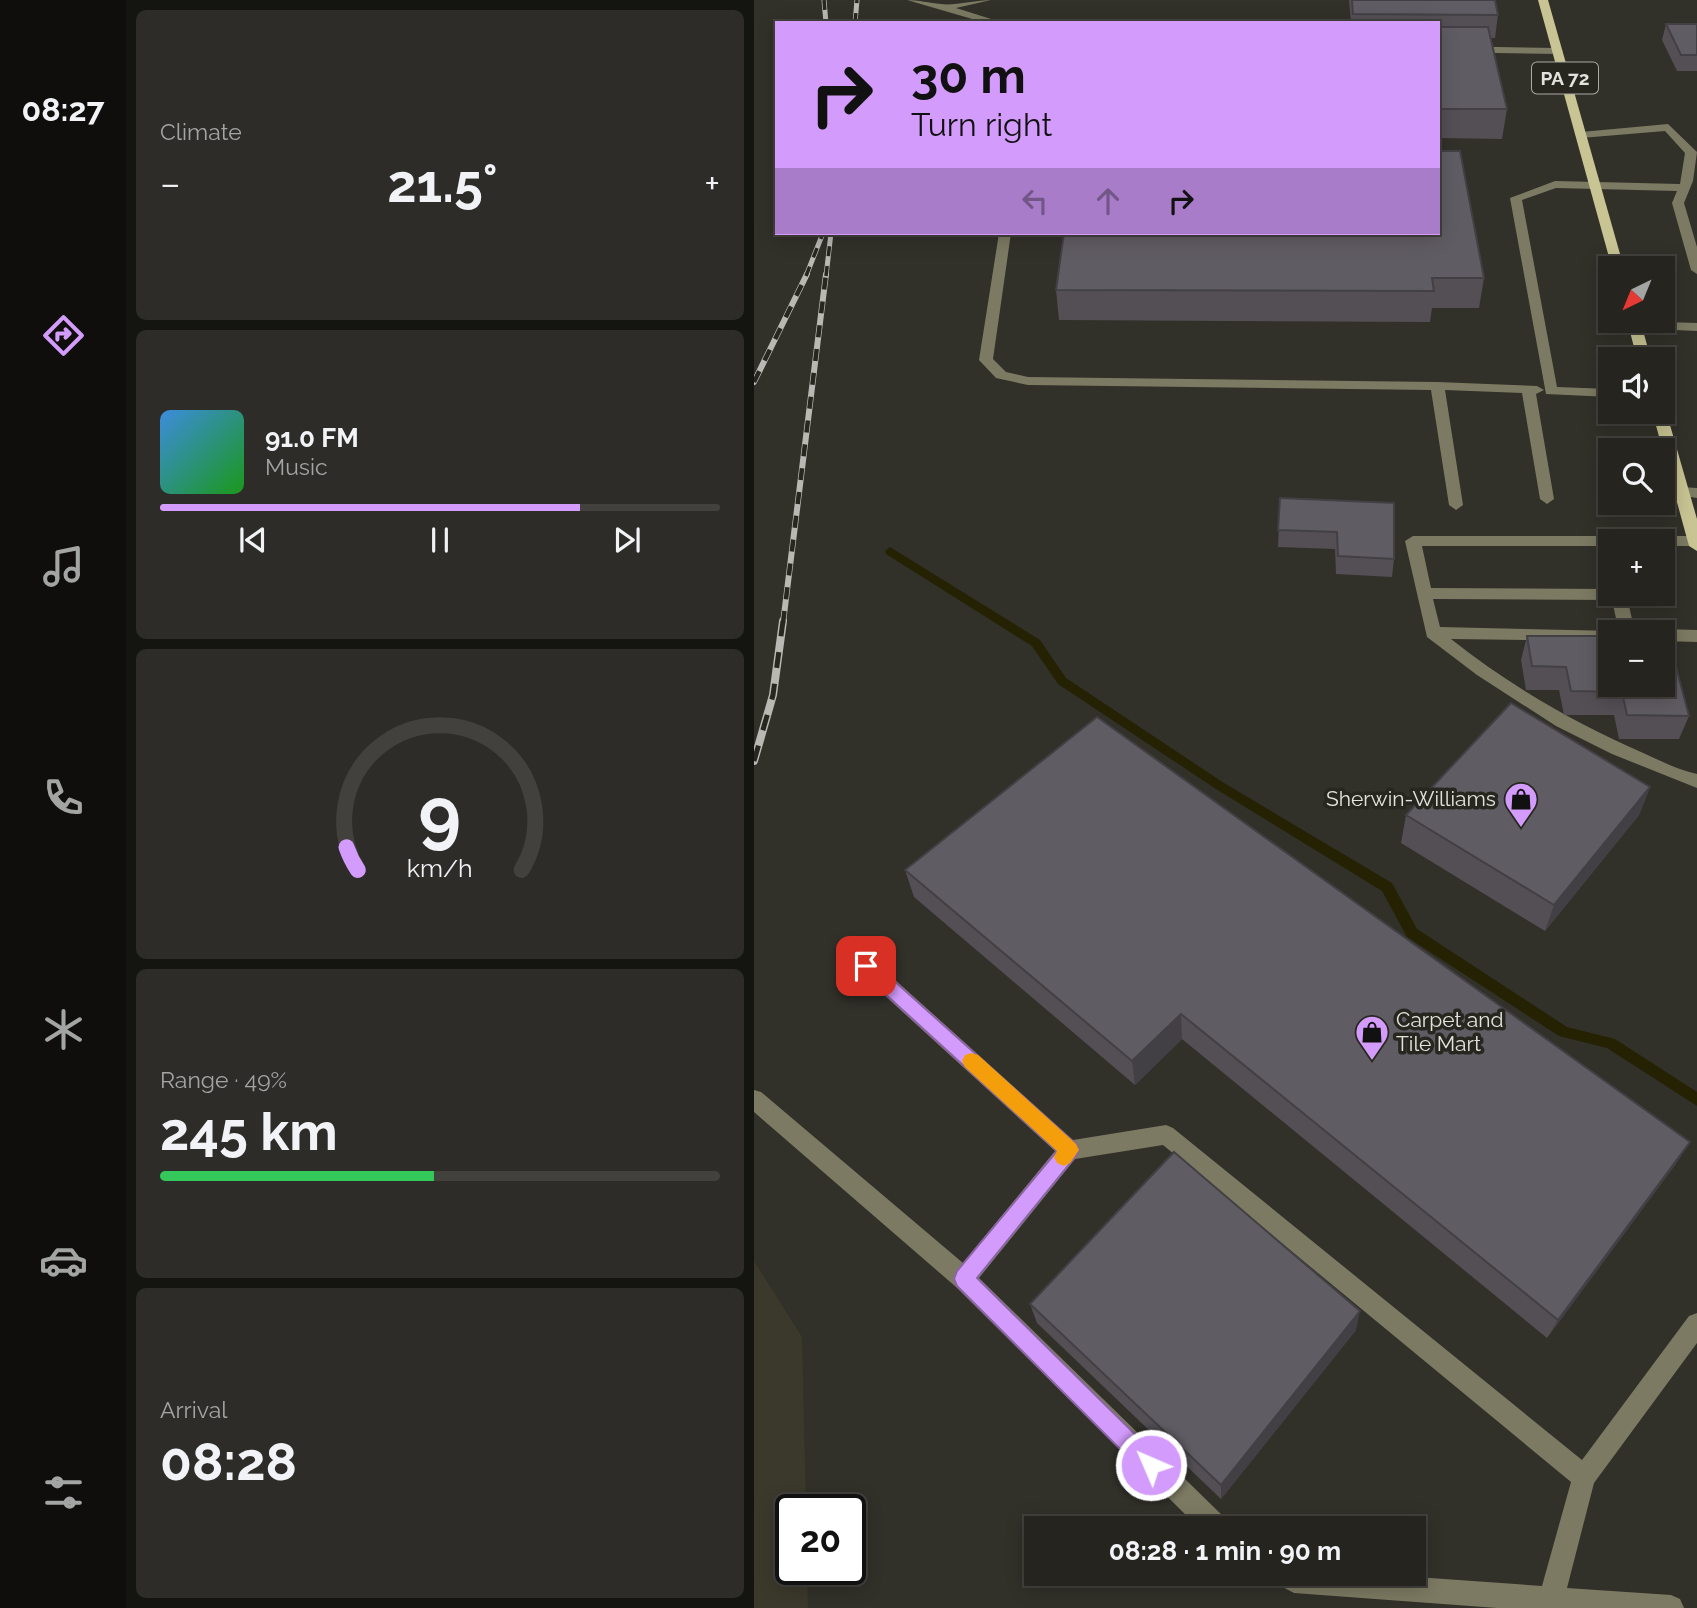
<!DOCTYPE html>
<meta charset="utf-8">
<style>
:root{--surface:#25241f;--page:#2d2c28;--text:#f1f3f6;--muted:#a3a4a4;--line:#42413d;--accent:#d39cfc}
body{margin:0;font-family:Raleway,sans-serif;background:var(--page);color:var(--text);height:100vh;display:flex;flex-direction:column;font-size:26px;white-space:nowrap}
*{box-sizing:border-box;margin:0}
p{font-size:23px;color:var(--muted)}
.icon{flex:none;width:38px;height:38px;fill:none;stroke:currentColor;stroke-width:2;stroke-linecap:round;stroke-linejoin:round}
.map{position:relative;flex:1;overflow:hidden}
.side{display:flex;flex-direction:column;gap:10px;padding:10px;background:#141411;width:628px}
.side>*{flex:none}
.banner{position:absolute;left:21px;top:21px;width:665px;height:214px;border-radius:0px;box-shadow:0 4px 18px #0003,0 0 0 2px var(--line);background:#d39cfc;color:#111;overflow:hidden}
.needle{width:46px;rotate:223deg}
.fabs{position:absolute;left:844px;top:256px;display:grid;gap:14px}
.fabs a{display:grid;place-items:center;width:77px;height:77px;border-radius:0px;background:var(--surface);box-shadow:0 4px 18px #0003,0 0 0 2px var(--line);font-size:35px}
.speed{position:absolute;left:21px;top:1494px;display:flex;gap:14px;font-size:35px;font-weight:700;text-align:center}
.speed>*{display:grid;place-content:center;width:91px;height:91px;border-radius:50%;background:var(--surface);box-shadow:0 4px 18px #0003,0 0 0 2px var(--line);line-height:1}
.speed .limit{border:4px solid #111;border-radius:10px;background:#fff;color:#111}
.pin{position:absolute;display:grid;place-items:center;width:60px;height:60px;color:#fff;margin:-30px;border-radius:14px;box-shadow:0 4px 10px #0006}
.me{position:absolute;width:77px;margin:-38px;rotate:315deg;stroke-linejoin:round;filter:drop-shadow(0 0 5px #0008)}
.turn{display:flex;align-items:center;gap:24px;height:147px;padding:0 21px;font-size:32px}
.turn .icon{width:91px;height:91px;stroke-width:2.5}
.turn b{display:block;font-size:49px;line-height:60px}
.lanes{display:flex;align-items:center;height:66px;padding:0 21px;background:#0003;justify-content:center;gap:35px;direction:ltr}
.lanes .off{opacity:.35}
.big{font-size:52px;font-weight:700;line-height:1.1}
.side .card{flex:1;display:flex;flex-direction:column;justify-content:center;gap:10px;min-width:0;padding:0 24px;border-radius:10px;background:var(--page)}
.side .dial{align-items:center;gap:0}
.dial svg{height:182px;overflow:visible;fill:none;stroke:var(--line);stroke-width:7;stroke-linecap:round;text-anchor:middle}
.dial text{fill:var(--text);stroke:none}
.song{display:flex;align-items:center;gap:21px}
.cover{width:84px;height:84px;border-radius:10px;background:linear-gradient(135deg,hsl(210 70% 55%),hsl(120 70% 35%))}
.played{height:7px;border-radius:4px;background:linear-gradient(90deg,var(--accent) 75%,var(--line) 75%)}
.keys{display:flex;justify-content:space-around;direction:ltr}
.heat{display:flex;justify-content:space-between;align-items:center;font-size:38px;direction:ltr}
.charge{height:10px;border-radius:5px;background:linear-gradient(90deg,#34c759 49%,var(--line) 0)}
.trip{position:absolute;left:270px;top:1516px;width:402px;height:70px;border-radius:0px;background:var(--surface);box-shadow:0 4px 18px #0003,0 0 0 2px var(--line);font-weight:700;line-height:70px;text-align:center}
main{display:flex;flex:1;min-height:0}
.tabs{display:flex;flex-direction:column;width:126px;justify-content:space-around;align-items:center;background:#0f0e0c;color:var(--muted)}
.tabs .icon{width:49px;height:49px}
.tabs .current{color:var(--accent)}
.tabs b{font-size:32px;color:var(--text)}
.map>svg:first-child{display:block}
</style>
<main>
<nav class="tabs">
<b>08:27</b>
<svg class="icon current" aria-label="directions" viewBox="0 0 24 24"><path d="M12 3l9 9-9 9-9-9zM9 14v-3h6M13 9l2 2-2 2"/></svg>
<svg class="icon" aria-label="music" viewBox="0 0 24 24"><path d="M9 18V5l10-2v13"/><circle cx="6" cy="18" r="3"/><circle cx="16" cy="16" r="3"/></svg>
<svg class="icon" aria-label="phone" viewBox="0 0 24 24"><path d="M5 4h4l2 5-3 2q2 4 5 5l2-3 5 2v4C11 20 4 13 5 4z"/></svg>
<svg class="icon" aria-label="climate" viewBox="0 0 24 24"><path d="M12 3v18M4 7l16 10M4 17L20 7"/></svg>
<svg class="icon" aria-label="car" viewBox="0 0 24 24"><path d="M5 17H2v-5l4-1 3-4h7l3 4 3 1v5h-3M9 17h6M6 11h13"/><circle cx="7" cy="17" r="2"/><circle cx="17" cy="17" r="2"/></svg>
<svg class="icon" aria-label="filters" viewBox="0 0 24 24"><path d="M4 7h16M4 17h16"/><circle cx="9" cy="7" r="2"/><circle cx="15" cy="17" r="2"/></svg>
</nav>
<section class="side">
<div class="card"><p>Climate</p>
<div class="heat"><a>−</a><b class="big">21.5°</b><a>+</a></div>
</div>
<div class="card">
<div class="song"><i class="cover"></i><div><b>91.0 FM</b><p>Music</p></div></div>
<div class="played"></div>
<div class="keys"><svg class="icon" aria-label="previous" viewBox="0 0 24 24"><path d="M18 5L8 12l10 7zM5 5v14"/></svg><svg class="icon" aria-label="pause" viewBox="0 0 24 24"><path d="M8 5v14M16 5v14"/></svg><svg class="icon" aria-label="next" viewBox="0 0 24 24"><path d="M6 5l10 7-10 7zM19 5v14"/></svg></div>
</div>
<div class="card dial"><svg viewBox="0 0 100 80">
<path d="M14 69A42 42 0 1 1 86 69"/>
<path d="M14 69A42 42 0 0 1 9 59" stroke="#d39cfc"/>
<text x="50" y="56" font-size="32" font-weight="700">9</text>
<text x="50" y="72" font-size="11">km/h</text>
</svg></div>
<div class="card"><p>Range · 49%</p><b class="big">245 km</b><div class="charge"></div></div>
<div class="card"><p>Arrival</p><b class="big">08:28</b></div>
</section>
<div class="map">
<svg width="943" height="1608" viewBox="0 0 943 1608">
<rect width="100%" height="100%" fill="#313029"/>
<polygon fill="#3a392b" points="0,1261 48,1337 52,1510 37,1510 37,1570 53,1570 54,1608 0,1608"/>
<g fill="none" stroke-linecap="round" stroke-linejoin="round">
<polygon fill="#252204" fill-rule="evenodd" points="136,547 286,640 312,678 470,783 638,883 663,929 813,1027 861,1039 943,1092 943,1106 853,1048 805,1036 653,937 628,891 462,789 304,684 278,646 132,554 131,551"/>
<g fill="#7c7a62" fill-rule="evenodd">
<path d="M153,0C165,0 175,3 187,4C199,6 222,0 237,0L202,8L250,23H232Z"/>
<polygon points="684,46 804,48 809,51 804,54 684,52"/>
<polygon points="914,124 943,152 939,181 930,203 943,247 943,274 937,270 918,203 923,191 802,188 768,200 803,387 856,389 856,397 792,394 756,198 801,181 926,184 931,153 911,131 827,138 821,135 827,132"/>
<polygon points="245,233 257,233 239,359 252,372 274,377 683,382 783,386 790,390 782,394 800,499 793,504 786,499 768,393 691,390 709,505 702,510 695,505 677,390 274,385 242,378 225,360"/>
<polygon points="880,321 943,323 943,331 875,328 873,325"/>
<polygon points="928,487 943,488 943,498 923,495 921,492"/>
<path d="M659,536H943L941,546H908V541H856V546H668L677,588L856,589V593H872L881,632H865L858,600L679,599L686,627L862,631L856,632V641L697,639C755,685 820,723 887,752C905,760 924,770 943,774V788L858,754L802,726L723,675L673,637L651,541Z"/>
<polygon points="908,629 943,630 943,642 908,641 908,632 902,632"/>
<polygon points="112,958 119,960 319,1140 412,1125 419,1128 828,1460 935,1316 943,1313 943,1343 840,1483 813,1588 917,1595 926,1599 930,1608 743,1608 540,1593 519,1582 516,1573 605,1573 788,1586 817,1482 409,1145 321,1159 225,1278 472,1519 475,1528 445,1528 202,1287 0,1112 0,1090 7,1092 209,1263 301,1151 105,972 102,966 105,960"/>
</g>
<g fill="#c8c493" fill-rule="evenodd">
<polygon points="784,0 794,0 870,268 858,268"/>
<polygon points="873,320 886,320 897,359 883,359"/>
<polygon points="908,407 912,411 943,519 943,551 935,546 898,411 908,411"/>
</g>
<defs>
<g id="rail-far2">
<polyline points="70,0 72,23"/>
<polyline points="101,23 103,0"/>
<polyline points="52,276 69,233"/>
<polyline points="72,276 77,233"/>
</g>
<g id="rail-far1">
<polyline points="0,382 53,274"/>
<polyline points="29,623 72,274"/>
</g>
<polyline id="rail" points="0,761 19,695 29,621"/>
</defs>
<use href="#rail-far2" stroke="#b9b8b3" stroke-width="5"/>
<use href="#rail-far1" stroke="#b9b8b3" stroke-width="6"/>
<use href="#rail" stroke="#b9b8b3" stroke-width="8"/>
<use href="#rail-far2" stroke="#27261f" stroke-width="3.5" stroke-dasharray="10" stroke-linecap="butt"/>
<use href="#rail-far1" stroke="#27261f" stroke-width="4.5" stroke-dasharray="12" stroke-linecap="butt"/>
<use href="#rail" stroke="#27261f" stroke-width="5" stroke-dasharray="16" stroke-linecap="butt"/>
</g>
<g fill="#534f55">
<polygon points="595,0 741,0 744,15 741,38 737,38 753,109 748,139 684,138 684,23 597,23"/>
<polygon points="912,24 943,24 943,71 923,71 908,40"/>
<polygon points="310,233 730,278 725,308 678,308 676,322 305,320 302,290"/>
<polygon points="526,498 640,559 638,577 582,574 581,549 524,547"/>
<polygon points="773,636 935,716 925,739 865,739 860,715 810,715 805,690 772,690 767,660"/>
<polygon points="896,787 885,815 791,931 647,843 652,815"/>
<polygon points="151,870 936,1142 921,1165 793,1338 428,1039 381,1085 160,897"/>
<polygon points="276,1304 602,1330 467,1499 283,1323"/>
</g>
<g fill="#434045">
<polygon points="896,787 885,815 791,931 800,905"/>
<polygon points="427,1014 428,1039 381,1085 378,1061"/>
<polygon points="936,1142 921,1165 793,1338 804,1320"/>
<polygon points="606,1311 602,1330 467,1499 467,1485"/>
</g>
<g fill="#605c63" stroke="#434045" stroke-width="2">
<polygon points="598,0 741,0 744,15 599,14"/>
<polygon points="912,24 943,24 943,55 927,55"/>
<polygon points="684,27 734,27 753,109 684,109"/>
<polygon points="684,151 706,151 730,278 678,278 680,291 302,290 310,233 684,233"/>
<polygon points="526,498 640,503 640,559 584,556 583,532 524,530"/>
<polygon points="773,636 856,636 856,684 908,684 908,636 914,636 935,716 873,715 868,692 817,691 812,667 778,666"/>
<polygon points="757,703 896,787 800,905 652,815"/>
<polygon points="343,717 936,1142 804,1320 427,1014 378,1061 151,870"/>
<polygon points="420,1152 606,1311 467,1485 276,1304"/>
</g>
<polygon fill="#d39cfc" stroke="#8965a4" stroke-width="2" points="112,958 118,961 322,1144 325,1150 322,1156 223,1278 405,1458 408,1465 405,1473 397,1476 390,1473 203,1286 200,1279 203,1271 303,1151 106,971 103,966 106,961"/>
<polygon fill="#f59e0b" points="217,1053 224,1055 322,1144 325,1150 316,1163 310,1166 303,1163 300,1157 303,1151 211,1067 208,1061 211,1055"/>
<defs>
<symbol id="shop-pin" viewBox="-11 -11 22 30"><path d="M0 17L-7.5 6A9.5 9.5 0 1 1 7.5 6Z" fill="#d39cfc" stroke="#27261f"/><path d="M-5-2.5h2.3a2.7 3.5 0 0 1 5.4 0H5L5.5 6h-11ZM-1.5-2.5h3a1.5 2.3 0 0 0-3 0Z" fill="#111"/></symbol>
</defs>
<g fill-rule="evenodd">
<use href="#shop-pin" x="748" y="780" width="38" height="52"/>
<use href="#shop-pin" x="599" y="1013" width="38" height="52"/>
</g>
<g text-anchor="middle" stroke-width="7" stroke-linejoin="round" paint-order="stroke">
<rect fill="#27261f" stroke="#abaaa5" stroke-width="2" x="778" y="62.5" width="66" height="31" rx="5"/>
<g font-size="19" font-weight="bold" fill="#e3e2de">
<text x="811" y="85">PA 72</text>
</g>
<g font-size="21" fill="#e3e2de" stroke="#27261f" text-anchor="end">
<text x="742" y="806">Sherwin-Williams</text>
<text x="642" y="1027" text-anchor="start">Carpet and<tspan x="642" dy="24">Tile Mart</tspan></text>
</g>
</g>
</svg>
<div class="fabs">
<a><svg class="needle" viewBox="-14 -14 28 28"><path d="M0-13l5 13h-10z" fill="#e53935"/><path d="M0 13l5-13h-10z" fill="#a3a4a4"/></svg></a>
<a><svg class="icon" aria-label="sound" viewBox="0 0 24 24"><path d="M4 9h4l5-4v14l-5-4H4zM17 9q2 3 0 6"/></svg></a>
<a><svg class="icon" aria-label="search" viewBox="0 0 24 24"><circle cx="10" cy="10" r="6"/><path d="M15 15l6 6"/></svg></a>
<a>+</a>
<a>−</a>
</div>
<div class="speed"><div class="limit">20</div></div>
<div class="pin" style="left:112px;top:966px;background:#d93025"><svg class="icon" aria-label="arrive" viewBox="0 0 24 24"><path d="M6 21V4h12l-3 4 3 4H6"/></svg></div>
<svg class="me" style="left:397px;top:1465px" viewBox="-20 -20 40 40"><circle r="17" fill="#d39cfc" stroke="#fff" stroke-width="3"/><path d="M0-11L8 9 0 5-8 9z" fill="#fff"/></svg>
<div class="trip">08:28 · 1 min · 90 m</div>
<div class="banner">
<div class="turn"><svg class="icon" aria-label="right" viewBox="0 0 24 24"><path d="M7 20v-9h11M14 6l5 5-5 5"/></svg><div><b>30 m</b>Turn right</div></div>
<div class="lanes"><svg class="icon off" aria-label="left" viewBox="0 0 24 24"><path d="M17 20v-9H6M10 6l-5 5 5 5"/></svg><svg class="icon off" aria-label="ahead" viewBox="0 0 24 24"><path d="M12 20V5M6 11l6-6 6 6"/></svg><svg class="icon" aria-label="right" viewBox="0 0 24 24"><path d="M7 20v-9h11M14 6l5 5-5 5"/></svg></div>
</div>
</div>
</main>
